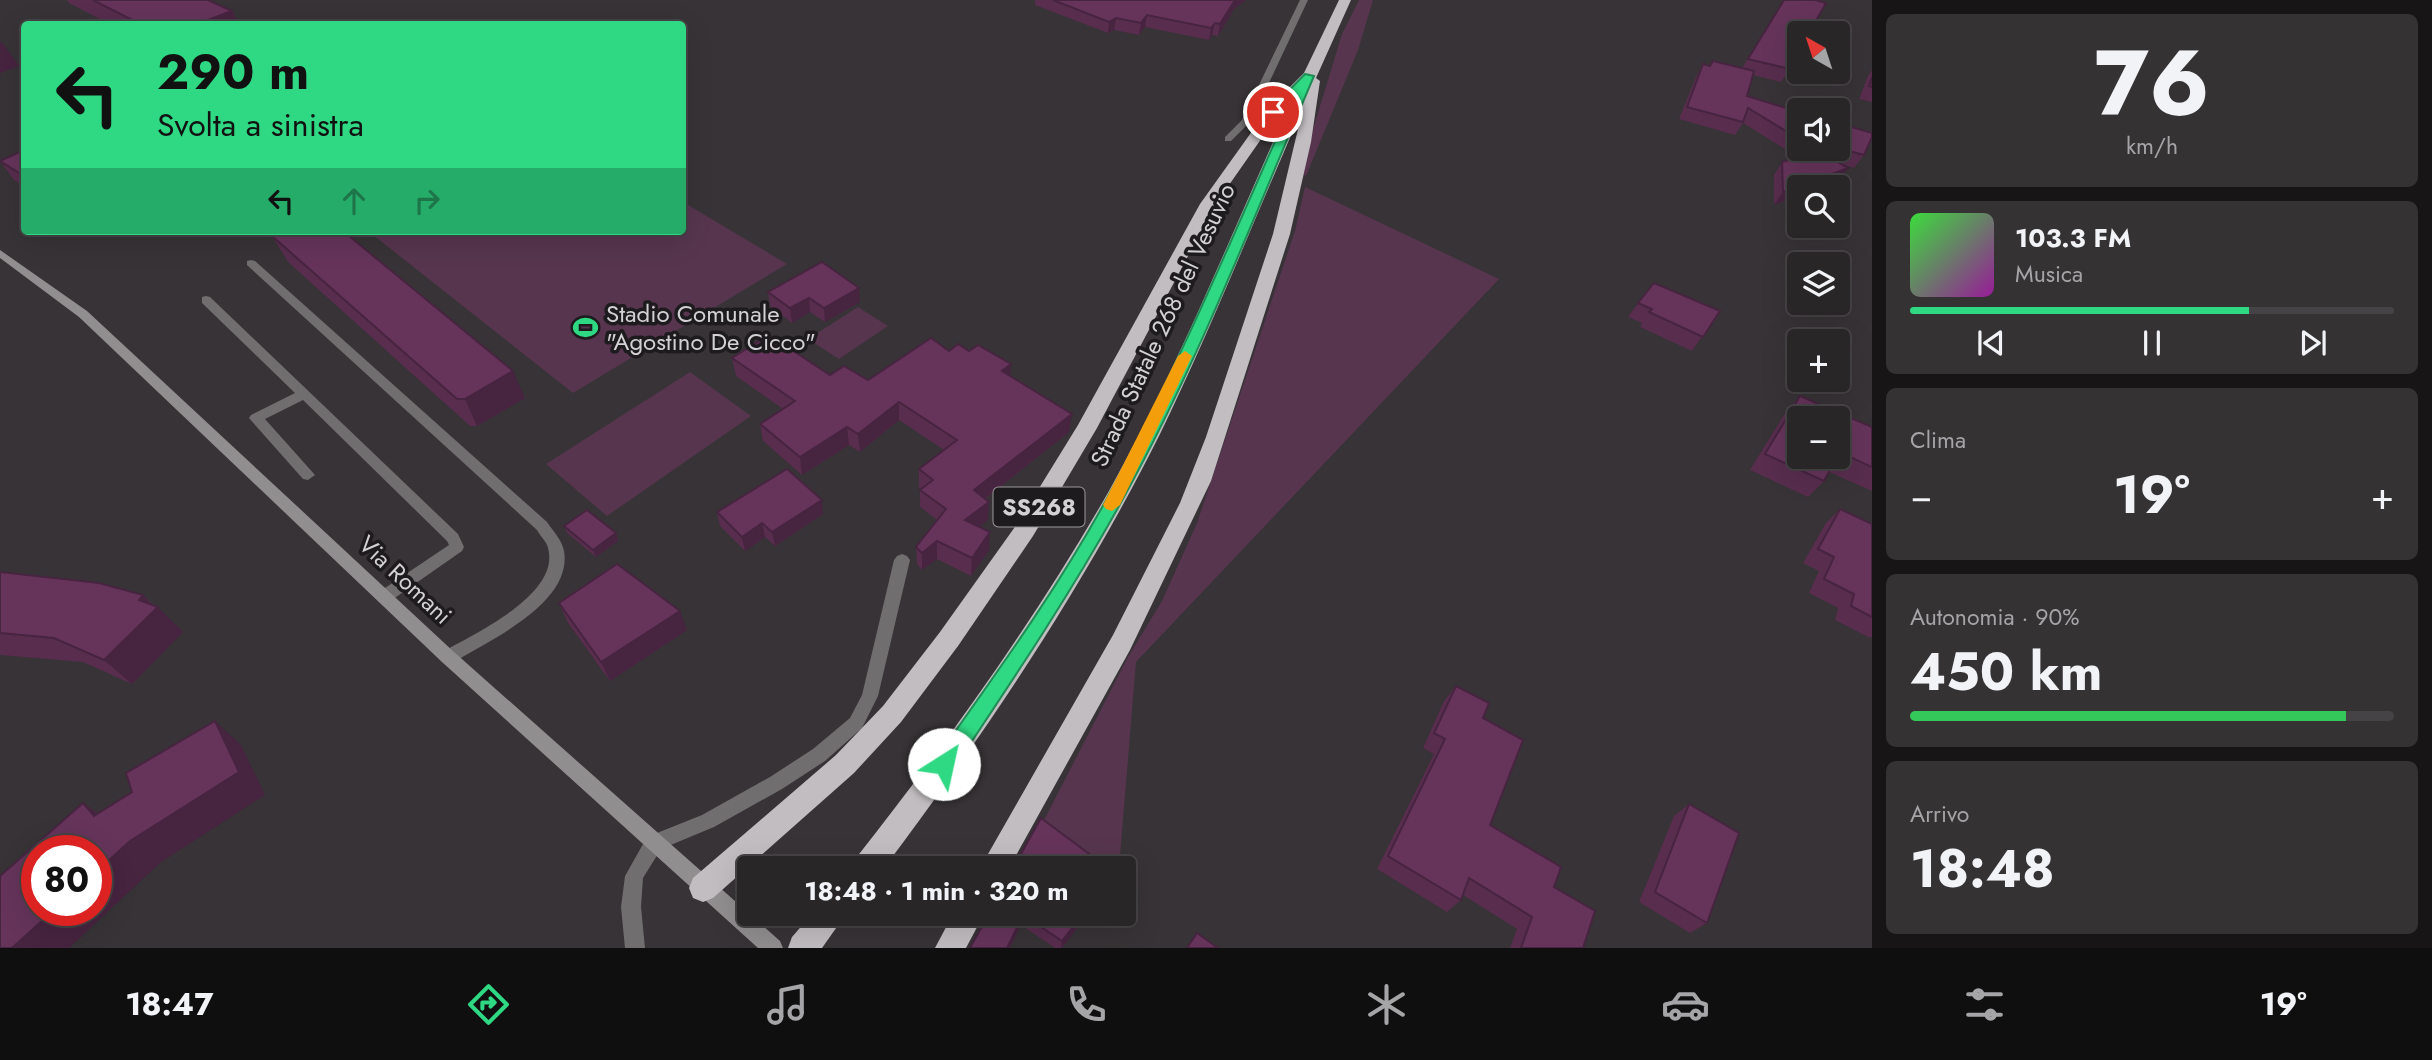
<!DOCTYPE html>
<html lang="it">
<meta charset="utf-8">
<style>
:root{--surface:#292628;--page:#353234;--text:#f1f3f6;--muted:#a5a5a8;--line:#454345;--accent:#2fd883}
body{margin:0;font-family:Jost,sans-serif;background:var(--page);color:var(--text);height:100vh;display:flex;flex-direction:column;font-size:26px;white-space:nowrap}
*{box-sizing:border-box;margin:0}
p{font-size:23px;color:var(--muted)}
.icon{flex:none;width:38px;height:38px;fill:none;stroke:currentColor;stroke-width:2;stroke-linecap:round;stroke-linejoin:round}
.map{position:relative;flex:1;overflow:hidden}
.sheet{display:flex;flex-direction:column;gap:14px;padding:14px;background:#171516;width:560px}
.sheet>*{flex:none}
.guide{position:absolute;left:21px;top:21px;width:665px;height:214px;border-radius:7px;box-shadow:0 7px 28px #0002,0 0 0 2px var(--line);background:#2fd883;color:#111;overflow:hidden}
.needle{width:46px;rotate:321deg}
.fabs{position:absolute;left:1787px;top:21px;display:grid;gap:14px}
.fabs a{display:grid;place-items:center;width:63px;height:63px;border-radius:7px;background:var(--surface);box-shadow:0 7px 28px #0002,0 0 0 2px var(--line);font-size:35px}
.speed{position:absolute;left:21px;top:835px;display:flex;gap:14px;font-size:35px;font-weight:700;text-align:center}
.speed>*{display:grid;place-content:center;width:91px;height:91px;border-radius:50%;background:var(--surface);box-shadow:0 7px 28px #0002,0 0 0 2px var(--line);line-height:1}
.speed .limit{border:10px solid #d22;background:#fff;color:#111}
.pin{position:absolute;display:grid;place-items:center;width:60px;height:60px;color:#fff;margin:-30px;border:4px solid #fff;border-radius:50%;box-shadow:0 2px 7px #0007}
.me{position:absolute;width:77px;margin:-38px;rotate:35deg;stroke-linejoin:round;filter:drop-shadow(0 0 5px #0008)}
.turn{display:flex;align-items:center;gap:24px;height:147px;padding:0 21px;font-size:32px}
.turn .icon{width:91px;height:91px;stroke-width:2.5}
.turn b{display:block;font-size:49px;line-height:60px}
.lanes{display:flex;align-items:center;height:66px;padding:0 21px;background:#0003;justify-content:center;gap:35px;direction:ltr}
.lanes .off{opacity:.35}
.big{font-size:52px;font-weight:700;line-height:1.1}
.sheet .tile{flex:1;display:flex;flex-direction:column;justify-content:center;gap:10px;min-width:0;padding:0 24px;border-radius:10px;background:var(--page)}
.sheet .dial{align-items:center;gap:0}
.dial b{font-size:91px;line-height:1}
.song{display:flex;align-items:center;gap:21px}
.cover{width:84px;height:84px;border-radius:10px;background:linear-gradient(135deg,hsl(120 70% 55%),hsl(300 70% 35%))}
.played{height:7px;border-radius:4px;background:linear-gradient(90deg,var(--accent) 70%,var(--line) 70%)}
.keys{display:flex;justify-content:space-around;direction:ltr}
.heat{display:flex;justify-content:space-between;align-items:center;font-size:38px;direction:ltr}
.charge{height:10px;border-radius:5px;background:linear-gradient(90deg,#34c759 90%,var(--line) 0)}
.trip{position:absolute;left:737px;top:856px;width:399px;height:70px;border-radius:7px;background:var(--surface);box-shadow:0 7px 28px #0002,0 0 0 2px var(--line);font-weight:700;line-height:70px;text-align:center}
.dock{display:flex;height:112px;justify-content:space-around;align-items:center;background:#100f10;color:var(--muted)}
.dock .icon{width:49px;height:49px}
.dock .current{color:var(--accent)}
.dock b{font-size:32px;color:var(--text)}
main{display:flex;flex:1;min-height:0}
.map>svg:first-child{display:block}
</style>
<main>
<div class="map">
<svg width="1872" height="948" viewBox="0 0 1872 948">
<rect width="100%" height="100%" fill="#373336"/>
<g fill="#57354f">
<polygon points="1359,0 1373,0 1358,50 1306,176 1300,172 1342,34"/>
<polygon points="1305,187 1499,279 1136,662 1119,868 1096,868 1041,826 1128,657 1162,601 1197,523 1295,231"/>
<polygon points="683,202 787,264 573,393 368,231 682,231"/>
<polygon points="858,307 888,326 839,359 808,339"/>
<polygon points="690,372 751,416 607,516 546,464"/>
</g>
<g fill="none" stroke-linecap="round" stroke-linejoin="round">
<g fill="#706e6f" fill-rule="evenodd">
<polygon points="1300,0 1308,0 1251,121 1231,141 1225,141 1225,137 1242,120"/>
<path d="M251,260L255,261L547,522C553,531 562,540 564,551C573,603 490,640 454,662L448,664L442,662L440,657L442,652C474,634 561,594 548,548C547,542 540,536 537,530L247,265V261Z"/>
<polygon points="206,296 210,297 458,534 464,547 462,551 389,602 384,603 379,602 376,597 379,592 449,545 447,541 303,400 265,419 315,475 308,480 303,479 249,418 251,415 295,393 202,303 202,297"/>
<polygon points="902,554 907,556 910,560 878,696 862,728 825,761 782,789 714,827 661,849 643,878 641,907 645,948 625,948 621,907 625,876 647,837 702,815 770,777 813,749 850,718 862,695 894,560 897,556"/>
</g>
<polygon fill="#918e90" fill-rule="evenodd" points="0,250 87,311 454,652 780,941 783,948 758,948 442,662 79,317 0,258"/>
<g fill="#c1bdc0" fill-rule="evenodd">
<path d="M1339,0H1351L1316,78L1320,81L1311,142L1290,234L1211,481L1130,650L1009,868H980L1113,635L1180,503L1206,437L1273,234L1303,108C1255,217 1212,327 1160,434C1083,588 987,731 884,868H852L856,858C948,741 1035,620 1109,491C1179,366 1232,232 1291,102L1278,115L1215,205L1097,428L1033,536L958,646L901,722L854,773L713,898L703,902L693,898L689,888L693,878L836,755L883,706L940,632L1017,524L1078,425L1200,204L1268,109L1304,73Z"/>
<polygon points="812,914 846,914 822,948 788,948 792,937"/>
<polygon points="953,914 984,914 966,948 935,948"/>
</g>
</g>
<g fill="#582d4e" fill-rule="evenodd">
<polygon points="67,0 208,0 232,11 239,24 109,24 69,3"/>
<polygon points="1035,0 1246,0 1234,9 1218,36 1212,35 1209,40 1145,27 1139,35 1114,30 1108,33 1035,5"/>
<polygon points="1784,0 1790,69 1781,82 1753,75 1747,96 1799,112 1799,149 1838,149 1838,123 1864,155 1854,168 1842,164 1838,180 1799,187 1799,195 1774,205 1774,175 1782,162 1806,154 1785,149 1743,123 1735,135 1679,119 1696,77 1703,64 1710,66 1742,68"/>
<polygon points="1872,70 1872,102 1859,99 1868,76"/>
<polygon points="24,150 24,186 14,180 0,161"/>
<polygon points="272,236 525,398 477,426 470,426 288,262"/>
<polygon points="768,292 860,302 825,322 810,312 792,323 770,306"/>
<polygon points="1638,303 1720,311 1692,351 1640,327 1642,323 1628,317"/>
<polygon points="949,351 1010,376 1069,432 985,499 988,520 979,527 989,550 971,576 937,559 922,570 917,564 916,547 937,520 920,507 920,490 921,489 919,487 919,469 944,450 899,420 860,452 849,445 802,475 763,441 760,424 783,409 736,376 732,358 868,380"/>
<path d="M1800,396L1872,427V491L1829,472L1824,481L1808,497L1750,470L1785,413ZM1838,418V457H1799Z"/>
<polygon points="1840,509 1872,524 1872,636 1870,638 1835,620 1838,608 1809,593 1819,571 1803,563 1826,523"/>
<polygon points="717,512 823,514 775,546 765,537 745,551 720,526"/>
<polygon points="564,526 616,533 618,541 596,557 567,533"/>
<polygon points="0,572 143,595 183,632 132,684 83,662 0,655"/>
<polygon points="559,603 687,630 610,681 568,623"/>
<polygon points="1456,686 1483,718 1490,825 1554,887 1583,948 1510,948 1517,929 1463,895 1461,900 1447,912 1377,869 1434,754 1423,748 1444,701"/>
<polygon points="1689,804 1707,923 1690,933 1639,902 1674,816"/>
<polygon points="989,914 1088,914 1062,948 1055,948 1021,925"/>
</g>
<g fill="#472440">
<polygon points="1235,0 1246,0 1234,9 1218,36 1220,24"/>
<polygon points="232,11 239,24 197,24"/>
<polygon points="1147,15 1145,27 1139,35 1141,23"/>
<polygon points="1116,18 1114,30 1108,33 1109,22"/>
<polygon points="1215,23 1212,35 1209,40 1211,28"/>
<polygon points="2,42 19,66 0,73 0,43"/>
<polygon points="1848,168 1838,180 1820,187 1799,187 1799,195 1774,205 1783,192"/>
<polygon points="859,288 860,302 825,322 824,308"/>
<polygon points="809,298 810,312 792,323 790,308"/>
<polygon points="1011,364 1010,382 1002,371"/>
<polygon points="513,371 525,398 477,426 465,399"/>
<polygon points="899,402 899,420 860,452 858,434"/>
<polygon points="1072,414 1069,432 973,508 974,490"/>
<polygon points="847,427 849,445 802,475 800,457"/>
<polygon points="822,500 823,514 775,546 772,532"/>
<polygon points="989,502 988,520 965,538 965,520"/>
<polygon points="762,523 765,537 745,551 742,537"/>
<polygon points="990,532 989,550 971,576 972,558"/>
<polygon points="616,533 618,541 596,557 593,550"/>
<polygon points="937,541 937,559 922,570 922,553"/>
<polygon points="143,595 156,609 158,607 183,632 132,684 104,660"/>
<polygon points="680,611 687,630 610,681 601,662"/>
<polygon points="215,721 241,745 265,795 161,862 69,948 12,948 54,910 96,910 96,872"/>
<polygon points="83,803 115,825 94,816"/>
<polygon points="1083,914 1088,914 1062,948 1061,948 1062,941"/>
<polygon points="1023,915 1021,925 1010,948 1007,948"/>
</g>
<g fill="#66345b" stroke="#472440" stroke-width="2">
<polygon points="93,0 208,0 232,11 197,24 140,24"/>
<polygon points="1053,0 1235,0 1220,24 1215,23 1211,28 1147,15 1141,23 1116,18 1109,22"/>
<polygon points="1784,0 1815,0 1826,3 1809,33 1799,33 1799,52 1790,69 1748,59"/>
<polygon points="1713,61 1754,71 1747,96 1799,112 1799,137 1794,136 1748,108 1743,122 1687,107 1703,64 1710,66"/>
<polygon points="1872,77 1872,87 1869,86"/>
<polygon points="1838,123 1872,133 1872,137 1864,155 1838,148"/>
<polygon points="24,150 24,176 0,161"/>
<polygon points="1818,151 1848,168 1783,192 1782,162"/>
<polygon points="283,231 343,231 513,371 465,399 457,399 272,236"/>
<polygon points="822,262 859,288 824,308 809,298 790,308 768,292"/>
<polygon points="1654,283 1720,311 1703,337 1649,312 1652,309 1638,303"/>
<polygon points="769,335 830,375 844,366 868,380 931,338 949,351 958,344 969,351 978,345 1011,364 1002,371 1072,414 974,490 989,502 965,520 990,532 972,558 937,541 922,553 916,547 946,509 920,490 933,480 919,469 957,440 899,402 858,434 847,427 800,457 760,424 795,401 732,358"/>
<polygon points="1800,396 1872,427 1872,467 1839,452 1838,456 1838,418 1799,418 1799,457 1837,457 1824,481 1765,454"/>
<polygon points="787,469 822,500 772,532 762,523 742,537 717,512"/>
<polygon points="1840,509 1872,524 1872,617 1851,606 1854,594 1824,579 1834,557 1818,549"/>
<polygon points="587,510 616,533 593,550 564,526"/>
<polygon points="617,564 680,611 601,662 559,603"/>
<polygon points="0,572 99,583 143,595 139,600 158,607 104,660 54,638 0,633"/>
<polygon points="1456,686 1489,703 1483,718 1523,740 1490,825 1561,867 1554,887 1595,911 1583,948 1521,948 1532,917 1469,878 1461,900 1388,856 1445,739 1434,733"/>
<polygon points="215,721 239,772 130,841 96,872 96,850 37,850 37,910 54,910 12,948 0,948 0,876 83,803 94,816 132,792 126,773"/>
<polygon points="1689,804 1739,833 1707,923 1655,892"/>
<polygon points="1041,818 1108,868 1013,868"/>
<polygon points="989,914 1083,914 1062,941 1023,915 1007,948 970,948"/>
<polygon points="1197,933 1218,948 1187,948"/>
</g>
<path fill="#2fd883" stroke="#1f8c55" stroke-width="2" d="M1305,74L1314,76C1254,216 1198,363 1124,497C1072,592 1012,681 952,771L944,773L937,771L934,764L937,757C998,671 1061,584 1111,491C1180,363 1236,229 1295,96L1277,115L1268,112Z"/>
<polygon fill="#f59e0b" points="1185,351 1192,356 1120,505 1112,511 1106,509 1103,505 1178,356"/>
<defs>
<symbol id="stadium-bare" viewBox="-9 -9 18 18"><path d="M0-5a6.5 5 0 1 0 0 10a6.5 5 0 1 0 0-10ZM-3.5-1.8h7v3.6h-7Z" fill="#2fd883" stroke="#1d1b1d" stroke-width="2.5" paint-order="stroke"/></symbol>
</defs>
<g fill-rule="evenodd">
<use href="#stadium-bare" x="568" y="310" width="35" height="35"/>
</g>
<g text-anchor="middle" stroke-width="7" stroke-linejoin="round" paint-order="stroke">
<rect fill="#1d1b1d" stroke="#9c9a9c" stroke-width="2" x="993.5" y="487.5" width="91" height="39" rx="5"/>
<g font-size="23" font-weight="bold" fill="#d3d1d3">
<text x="1039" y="515">SS268</text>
</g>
<g font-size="24" fill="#d3d1d3" stroke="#1d1b1d" text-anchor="start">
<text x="606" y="322">Stadio Comunale<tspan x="606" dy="28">"Agostino De Cicco"</tspan></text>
</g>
<g font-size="24" fill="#d3d1d3" stroke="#1d1b1d">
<text transform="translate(1163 325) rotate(-65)" y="8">Strada Statale 268 del Vesuvio</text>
<text transform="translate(405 580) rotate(43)" y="8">Via Romani</text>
</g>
</g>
</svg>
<div class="fabs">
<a><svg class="needle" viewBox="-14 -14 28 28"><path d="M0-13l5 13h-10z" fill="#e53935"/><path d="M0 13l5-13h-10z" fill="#a5a5a8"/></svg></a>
<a><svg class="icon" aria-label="sound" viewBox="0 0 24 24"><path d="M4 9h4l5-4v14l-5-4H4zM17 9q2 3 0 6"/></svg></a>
<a><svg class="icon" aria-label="search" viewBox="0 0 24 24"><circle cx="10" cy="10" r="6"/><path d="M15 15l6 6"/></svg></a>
<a><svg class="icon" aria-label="layers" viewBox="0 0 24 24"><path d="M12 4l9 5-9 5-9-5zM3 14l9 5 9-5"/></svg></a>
<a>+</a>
<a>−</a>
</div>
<div class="speed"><div class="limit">80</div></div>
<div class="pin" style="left:1273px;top:112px;background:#d93025"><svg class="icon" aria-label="arrive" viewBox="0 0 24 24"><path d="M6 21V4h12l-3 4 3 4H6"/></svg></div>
<svg class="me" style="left:944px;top:764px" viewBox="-20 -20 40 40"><circle r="19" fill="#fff"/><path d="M0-13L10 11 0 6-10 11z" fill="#2fd883"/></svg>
<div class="trip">18:48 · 1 min · 320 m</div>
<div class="guide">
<div class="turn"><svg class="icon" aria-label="left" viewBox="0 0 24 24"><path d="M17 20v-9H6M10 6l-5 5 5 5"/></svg><div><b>290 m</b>Svolta a sinistra</div></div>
<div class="lanes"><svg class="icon" aria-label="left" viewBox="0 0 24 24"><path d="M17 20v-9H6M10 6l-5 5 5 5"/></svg><svg class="icon off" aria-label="ahead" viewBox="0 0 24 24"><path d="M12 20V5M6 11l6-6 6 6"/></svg><svg class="icon off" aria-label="right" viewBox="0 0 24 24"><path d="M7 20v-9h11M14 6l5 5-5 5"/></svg></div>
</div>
</div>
<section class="sheet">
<div class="tile dial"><b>76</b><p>km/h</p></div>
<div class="tile">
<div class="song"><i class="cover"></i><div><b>103.3 FM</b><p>Musica</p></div></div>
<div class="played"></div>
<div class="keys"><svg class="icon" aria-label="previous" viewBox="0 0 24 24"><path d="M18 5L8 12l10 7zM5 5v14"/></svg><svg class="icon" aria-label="pause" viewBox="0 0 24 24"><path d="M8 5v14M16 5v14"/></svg><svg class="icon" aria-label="next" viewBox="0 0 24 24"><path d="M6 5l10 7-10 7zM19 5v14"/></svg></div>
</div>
<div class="tile"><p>Clima</p>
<div class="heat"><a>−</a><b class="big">19°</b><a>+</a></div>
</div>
<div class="tile"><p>Autonomia · 90%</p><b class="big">450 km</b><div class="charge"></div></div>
<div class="tile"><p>Arrivo</p><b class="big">18:48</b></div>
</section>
</main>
<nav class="dock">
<b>18:47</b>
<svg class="icon current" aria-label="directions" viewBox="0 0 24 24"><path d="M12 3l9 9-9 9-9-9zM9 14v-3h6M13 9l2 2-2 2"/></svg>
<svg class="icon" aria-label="music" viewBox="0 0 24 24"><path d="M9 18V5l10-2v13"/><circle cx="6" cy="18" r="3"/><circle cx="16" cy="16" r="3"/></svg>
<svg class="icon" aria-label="phone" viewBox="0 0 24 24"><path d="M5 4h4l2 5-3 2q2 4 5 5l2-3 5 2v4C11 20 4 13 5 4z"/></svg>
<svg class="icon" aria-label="climate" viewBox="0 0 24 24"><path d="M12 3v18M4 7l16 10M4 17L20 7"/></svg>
<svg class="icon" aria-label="car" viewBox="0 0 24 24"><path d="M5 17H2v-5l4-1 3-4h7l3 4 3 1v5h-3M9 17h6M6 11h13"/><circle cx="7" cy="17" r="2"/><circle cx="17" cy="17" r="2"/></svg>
<svg class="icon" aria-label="filters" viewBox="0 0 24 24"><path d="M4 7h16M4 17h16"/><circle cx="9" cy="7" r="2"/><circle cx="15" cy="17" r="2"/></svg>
<b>19°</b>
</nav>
